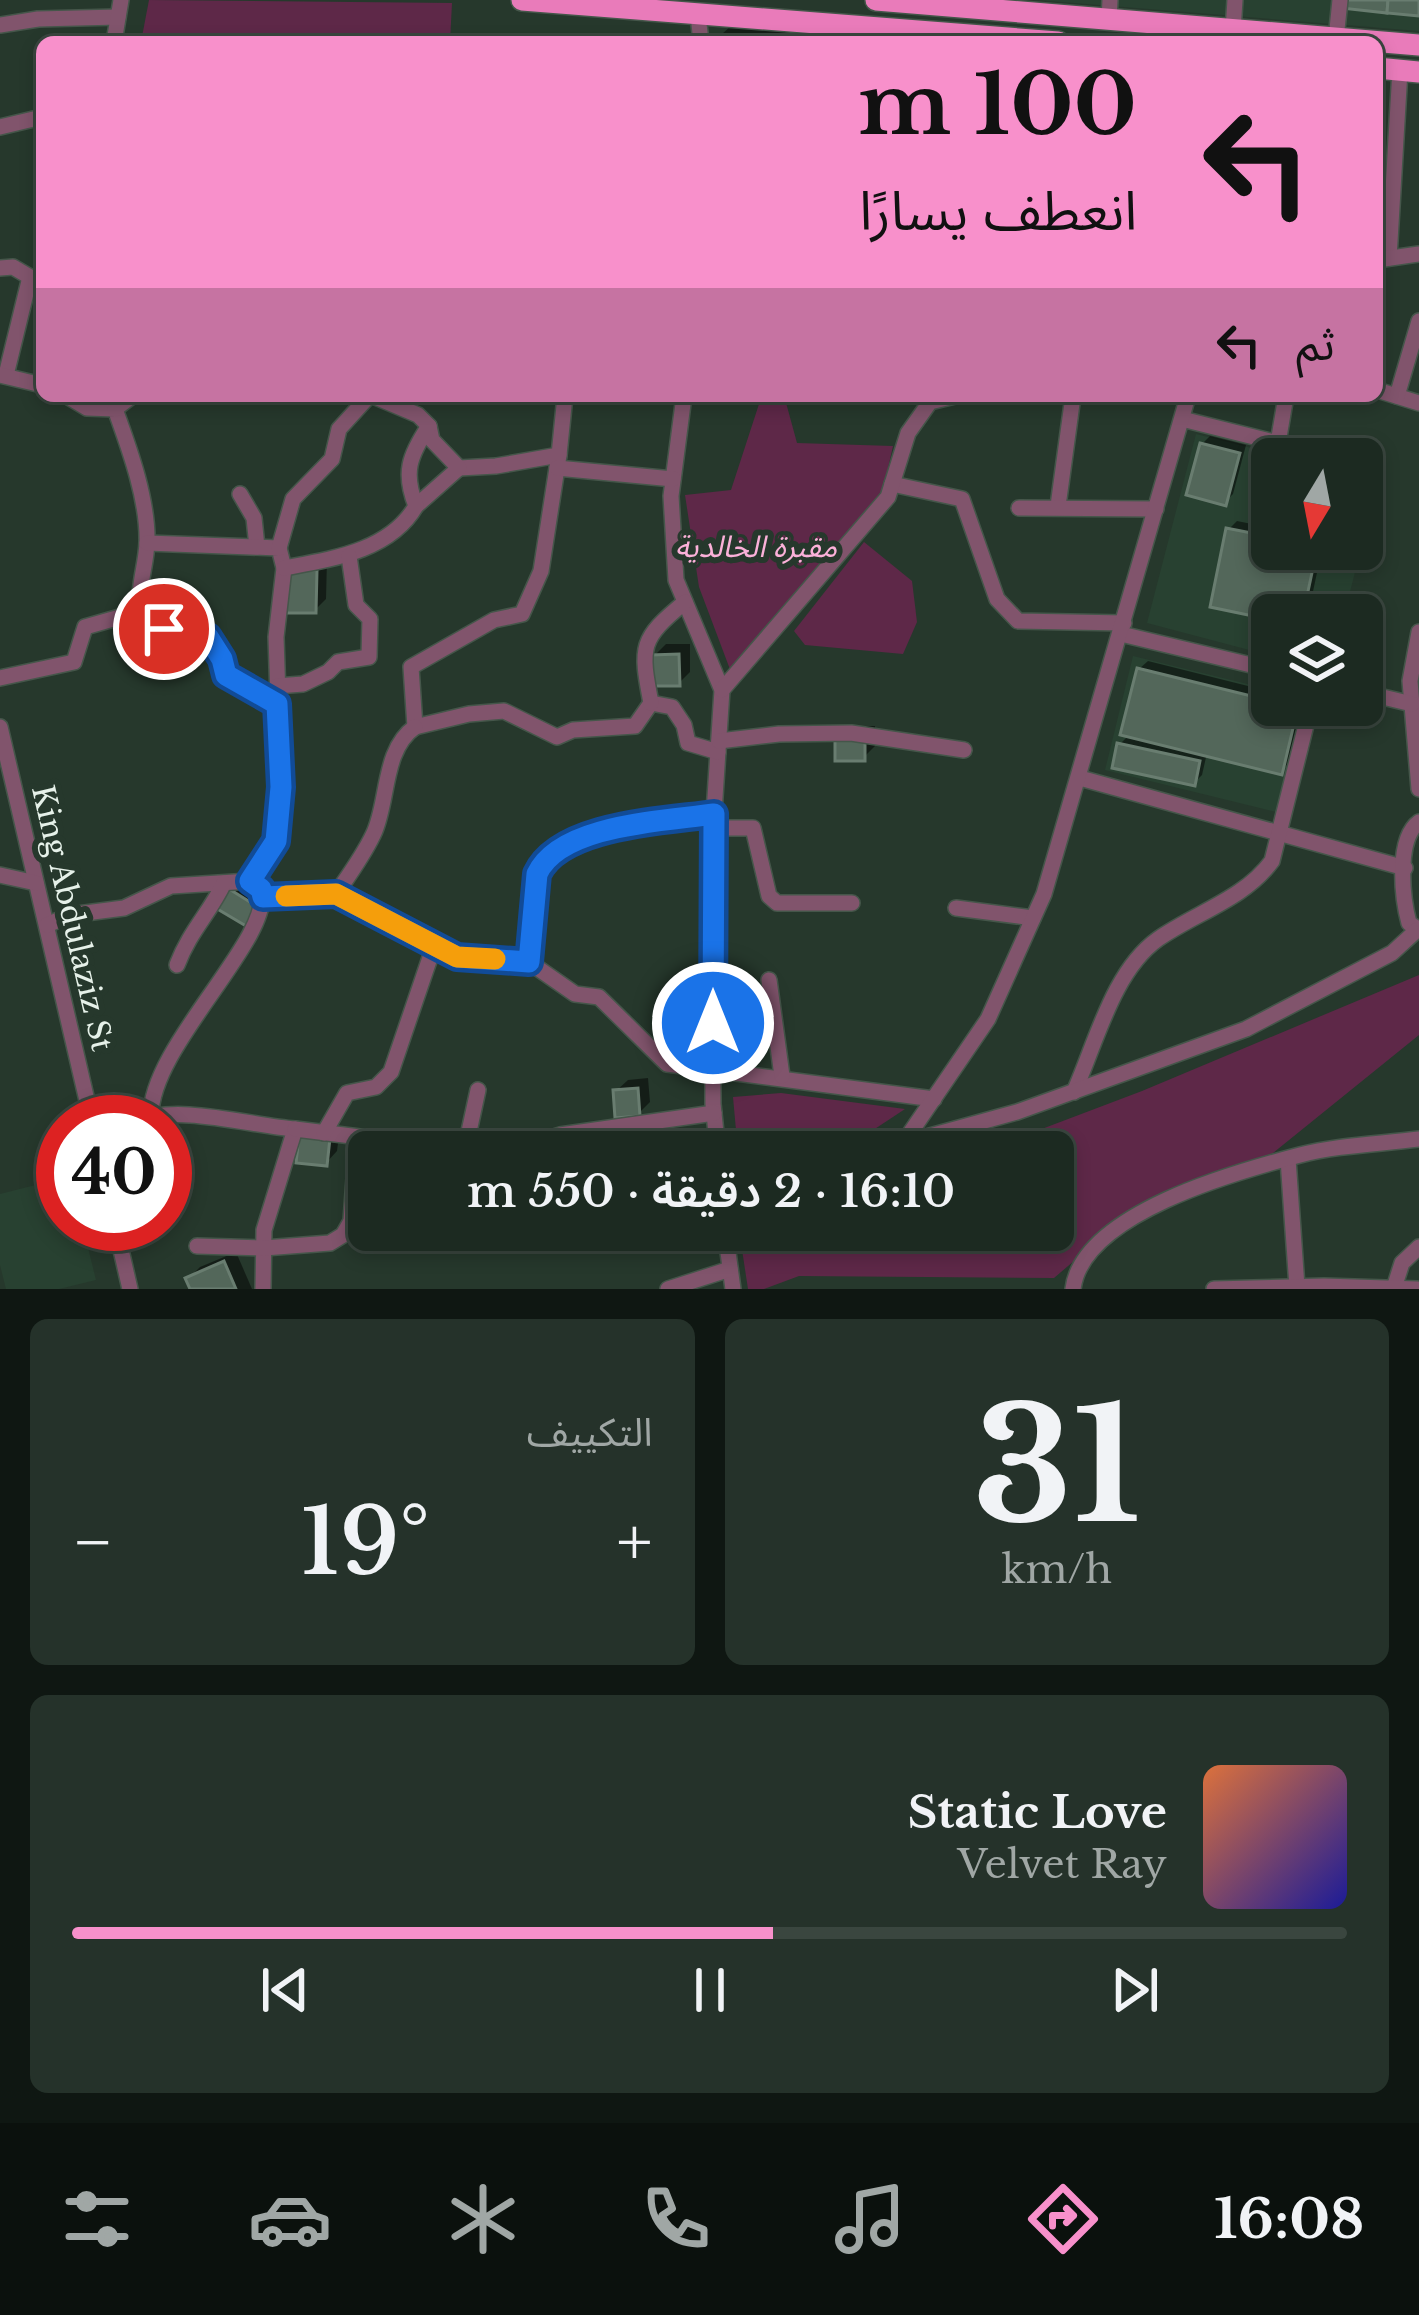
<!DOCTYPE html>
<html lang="ar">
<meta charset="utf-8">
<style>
:root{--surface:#1c2a21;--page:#25322a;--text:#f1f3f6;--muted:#a0a7a5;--line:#3a463f;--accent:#f890cb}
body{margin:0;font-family:"Libre Baskerville","Noto Sans Arabic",serif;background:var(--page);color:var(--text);direction:rtl;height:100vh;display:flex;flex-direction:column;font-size:45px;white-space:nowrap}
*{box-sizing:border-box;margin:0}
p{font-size:39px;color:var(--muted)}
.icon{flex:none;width:66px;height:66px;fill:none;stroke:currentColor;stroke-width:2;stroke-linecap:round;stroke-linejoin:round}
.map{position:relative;height:1289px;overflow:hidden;direction:ltr}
.side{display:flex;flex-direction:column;gap:30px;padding:30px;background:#0f1712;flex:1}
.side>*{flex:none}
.top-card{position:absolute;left:36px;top:36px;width:1347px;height:366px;border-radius:18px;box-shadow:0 6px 18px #0003,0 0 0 3px var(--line);direction:rtl;background:#f890cb;color:#111;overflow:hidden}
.needle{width:78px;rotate:190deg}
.controls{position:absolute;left:1251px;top:438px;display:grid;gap:24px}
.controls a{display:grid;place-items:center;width:132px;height:132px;border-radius:18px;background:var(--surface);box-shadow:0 6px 18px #0003,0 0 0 3px var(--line);font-size:60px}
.speed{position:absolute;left:36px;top:1095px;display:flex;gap:24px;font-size:60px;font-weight:700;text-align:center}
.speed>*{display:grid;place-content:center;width:156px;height:156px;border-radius:50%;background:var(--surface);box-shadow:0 6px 18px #0003,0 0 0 3px var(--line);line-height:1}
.speed .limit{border:18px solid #d22;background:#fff;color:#111}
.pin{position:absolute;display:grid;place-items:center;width:102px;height:102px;color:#fff;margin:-51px;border:6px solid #fff;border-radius:50%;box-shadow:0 3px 12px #0007}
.me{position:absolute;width:132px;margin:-66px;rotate:0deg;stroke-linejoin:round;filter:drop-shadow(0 0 9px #0008)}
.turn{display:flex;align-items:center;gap:42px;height:252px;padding:0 48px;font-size:54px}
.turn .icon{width:156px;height:156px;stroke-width:2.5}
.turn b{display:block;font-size:84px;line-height:102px}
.then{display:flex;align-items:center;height:114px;padding:0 48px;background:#0003;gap:24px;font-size:45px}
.big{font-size:90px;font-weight:600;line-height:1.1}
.side .widget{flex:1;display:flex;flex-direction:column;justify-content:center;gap:18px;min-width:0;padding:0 42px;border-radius:18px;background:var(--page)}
.side .dial{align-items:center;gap:0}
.dial b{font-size:156px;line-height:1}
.song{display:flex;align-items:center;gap:36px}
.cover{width:144px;height:144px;border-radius:18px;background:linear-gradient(135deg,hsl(20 70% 55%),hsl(240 70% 35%))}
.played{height:12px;border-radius:6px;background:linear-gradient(90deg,var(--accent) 55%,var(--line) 55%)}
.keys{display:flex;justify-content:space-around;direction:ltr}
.heat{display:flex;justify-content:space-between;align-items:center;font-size:66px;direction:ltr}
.side .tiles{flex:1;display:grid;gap:30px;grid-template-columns:1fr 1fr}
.widget:last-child{grid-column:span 2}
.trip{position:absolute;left:348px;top:1131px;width:726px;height:120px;border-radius:18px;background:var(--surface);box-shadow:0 6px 18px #0003,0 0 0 3px var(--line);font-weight:600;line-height:120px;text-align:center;direction:rtl}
.tabs{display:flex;height:192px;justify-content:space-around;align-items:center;background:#0b110d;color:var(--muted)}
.tabs .icon{width:84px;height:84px}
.tabs .on{color:var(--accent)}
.tabs b{font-size:54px;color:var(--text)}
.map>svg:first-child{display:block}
</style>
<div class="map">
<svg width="1419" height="1289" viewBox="0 0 1419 1289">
<rect width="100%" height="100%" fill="#26382c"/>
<g fill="#284131">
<polygon points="1037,0 1419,0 1419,31"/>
<polygon points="1196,434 1295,459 1272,459 1272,549 1361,549 1344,615 1272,615 1272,656 1147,623"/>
<polygon points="1133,656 1272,690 1272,705 1302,705 1276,812 1105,770"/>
<polygon points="63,1178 63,1224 82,1224 96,1280 59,1289 6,1289 0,1265 0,1194"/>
</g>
<g fill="#5e2848">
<polygon points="149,0 452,3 450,42 141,42"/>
<polygon points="785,399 797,443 893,446 882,495 731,672 699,587 685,495 731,490 759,404"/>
<polygon points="864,542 912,581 917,622 903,654 805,645 794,631"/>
<polygon points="1419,975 1419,1035 1273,1153 1116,1225 1054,1278 799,1276 764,1289 748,1289 741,1243 775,1230 1053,1230 1053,1152 981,1152 1142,1091"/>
<polygon points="781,1093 905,1109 840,1152 738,1152 733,1097"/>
</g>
<g fill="#0007">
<polygon points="732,25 813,31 824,42 713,42"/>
<polygon points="1210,436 1246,445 1233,494 1225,502 1202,444"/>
<polygon points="1237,521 1272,528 1272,549 1322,549 1308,615 1272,617 1229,529"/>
<polygon points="301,560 327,560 326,599 315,610"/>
<polygon points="666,644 690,644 690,672 679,683 654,656"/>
<polygon points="1148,661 1272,692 1272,705 1303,705 1289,763 1281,771 1207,753 1202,775 1194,783 1120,744 1130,734 1139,669"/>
<polygon points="849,726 875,726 875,746 863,758"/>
<polygon points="240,878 267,894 257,911 229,889"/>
<polygon points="648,1078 650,1102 639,1113 616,1091 628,1080"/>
<polygon points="340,1128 337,1151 326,1163 299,1160"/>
<polygon points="236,1252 252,1289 194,1289 189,1278 200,1267"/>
</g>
<g fill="#53675a" stroke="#697d70" stroke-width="3">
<polygon points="1342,0 1388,0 1387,13 1341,8"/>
<polygon points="1388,0 1419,0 1419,16 1387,13"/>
<polygon points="718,35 801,41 803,42 709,42"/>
<polygon points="1200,443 1240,453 1226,506 1186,495"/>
<polygon points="1226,528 1272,537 1272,549 1317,549 1303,615 1272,615 1272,620 1210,607"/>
<polygon points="287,570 317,570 316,613 286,613"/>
<polygon points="679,654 680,686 652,686 651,655"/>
<polygon points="1137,668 1272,701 1272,705 1298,707 1282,775 1120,735"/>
<rect x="835" y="736" width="30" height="25"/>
<polygon points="1117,743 1200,761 1195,786 1112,768"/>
<polygon points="226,887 258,907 246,926 214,907"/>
<polygon points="638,1088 640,1116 615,1118 613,1090"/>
<polygon points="299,1135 330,1138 327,1166 296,1163"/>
<polygon points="224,1261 236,1289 190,1289 185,1278"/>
</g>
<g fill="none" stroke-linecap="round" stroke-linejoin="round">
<defs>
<g id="minor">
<polyline points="698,15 701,42"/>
<polyline points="1109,20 1110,0"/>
<polyline points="0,25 38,19 118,17"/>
<polyline points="1233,30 1235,0"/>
<polyline points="1336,39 1340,0"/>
<polyline points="114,42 121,0"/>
<polyline points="0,127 42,117"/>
<polyline points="1389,258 1400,70"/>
<polyline points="1377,260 1419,254"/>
<polyline points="0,268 13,267 30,277 6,375"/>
<polyline points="0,375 42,385"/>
<polyline points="1377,390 1419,403"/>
<path d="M67,396L87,408L115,409C129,448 148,499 147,542C146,570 135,590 143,619L164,629L208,637L222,659L225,675L277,704"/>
<polyline points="684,396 671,496 676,580 722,690 712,843 713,1104 718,1152"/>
<polyline points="1397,396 1419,321"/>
<polyline points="115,409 132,396"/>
<polyline points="1182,419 1278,443 1286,396"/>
<polyline points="559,455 541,571 522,614 494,620 411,667 415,727 469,714 504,711 557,737 573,730 635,726 651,703 672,707 684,725 688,743 718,752"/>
<polyline points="459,468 496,466 559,455 565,396"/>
<polyline points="557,468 673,479"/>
<polyline points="892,484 962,499 997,599 1018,621 1124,623"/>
<polyline points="240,494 254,518 257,547"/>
<polyline points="416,506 459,468 432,440 429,426"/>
<polyline points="1058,506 1073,396"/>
<polyline points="1019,508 1156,509"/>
<polyline points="147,543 279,548 284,568 276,637 281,787 276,841 250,881"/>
<polyline points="279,548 293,499 332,459 339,429 369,396"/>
<path d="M284,568C332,559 390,551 416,506C403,473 409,456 429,426L418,415L373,396"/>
<polyline points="1419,632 1410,681 1419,789"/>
<polyline points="1121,634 1272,670"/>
<polyline points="0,678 74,662 85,627 141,611"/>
<polyline points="277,686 303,684 328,672 338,662 369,657 370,619 356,605 349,556"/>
<polyline points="722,690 888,497 908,433 930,402 955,396"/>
<polyline points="1362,692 1412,704"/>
<path d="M651,703C640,646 640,639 685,602"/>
<polyline points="0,727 92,1122"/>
<polyline points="719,741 779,734 851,733 964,750"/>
<polyline points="1080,778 1405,868"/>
<path d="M1419,822C1396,839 1402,897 1409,923L1419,930"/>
<polyline points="713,828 753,828 769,896 777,903 852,903"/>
<polyline points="0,875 36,883"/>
<polyline points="336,894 457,957 529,962 575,994 599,997 667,1064 934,1099"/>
<path d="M263,897L336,894C349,875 363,856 373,835C389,803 382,750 415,727"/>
<polyline points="956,908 1033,918"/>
<path d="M47,925L70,915L124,908L171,886L250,881L261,889C275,937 150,1046 151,1116"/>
<path d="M529,962L537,874C559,824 666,821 714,814"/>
<path d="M177,965C190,931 209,914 224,883"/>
<polyline points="769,980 782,1076"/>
<path d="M1074,1092C1096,1043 1113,971 1158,939C1197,912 1244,899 1272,861L1311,705"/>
<path d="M138,1122C174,1103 253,1126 295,1129L264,1230L263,1289"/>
<polyline points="295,1129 473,1151 514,1149 560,1135 714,1113"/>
<polyline points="324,1133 347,1093 376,1087 391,1072 434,946"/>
<polyline points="904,1142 988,1019 1044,894 1188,396"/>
<polyline points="465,1150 478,1090"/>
<polyline points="872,1152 1017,1112 1246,1029 1392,953 1417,930"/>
<polyline points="1288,1159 1297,1287"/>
<polyline points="115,1224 130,1289"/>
<polyline points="725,1230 733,1289"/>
<polyline points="197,1246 264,1248 330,1243 343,1235 351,1221 357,1137"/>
<polyline points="1394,1288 1402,1263 1419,1247"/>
<polyline points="668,1289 730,1269"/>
<path d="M1073,1289C1082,1214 1235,1172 1300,1155C1338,1145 1380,1144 1419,1139"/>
<polyline points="1214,1289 1324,1286 1417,1289"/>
</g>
<g id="highway">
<polyline points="522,0 1058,42"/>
<polyline points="876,0 1419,45"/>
<polyline points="1377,68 1419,72"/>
</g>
</defs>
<use href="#minor" stroke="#45564a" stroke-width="18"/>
<use href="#highway" stroke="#45564a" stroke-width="24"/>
<use href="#minor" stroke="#81546c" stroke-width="15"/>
<use href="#highway" stroke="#e97bba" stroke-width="21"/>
</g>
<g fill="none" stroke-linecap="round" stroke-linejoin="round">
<defs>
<path id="route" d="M164,629L208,637L222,659L226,675L277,704L281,787L276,841L250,881L261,889L263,897L336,894L457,957L529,962L537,874C560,824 666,821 714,814L713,1023"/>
</defs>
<use href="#route" stroke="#114b97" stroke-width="30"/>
<use href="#route" stroke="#1a73e8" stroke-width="21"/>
<polyline stroke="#f59e0b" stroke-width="21" points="286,896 336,894 457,957 495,959"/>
</g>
<g text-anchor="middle" stroke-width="12" stroke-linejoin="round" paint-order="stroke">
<g font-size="30" font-style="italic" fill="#fbb1d9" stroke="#26382c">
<text x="756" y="557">مقبرة الخالدية</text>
</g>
<g font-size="30" fill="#e6f1e9" stroke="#26382c">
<text transform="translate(72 918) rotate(77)" y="10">King Abdulaziz St</text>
</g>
</g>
</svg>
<div class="controls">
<a><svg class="needle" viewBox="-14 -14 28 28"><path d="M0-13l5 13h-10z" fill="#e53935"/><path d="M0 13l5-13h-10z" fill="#a0a7a5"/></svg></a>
<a><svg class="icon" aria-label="layers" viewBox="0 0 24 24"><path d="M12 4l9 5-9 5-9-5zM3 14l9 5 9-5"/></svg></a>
</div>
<div class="speed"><div class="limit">40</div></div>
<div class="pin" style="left:164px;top:629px;background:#d93025"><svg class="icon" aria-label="arrive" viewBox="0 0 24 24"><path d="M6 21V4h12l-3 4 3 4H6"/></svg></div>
<svg class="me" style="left:713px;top:1023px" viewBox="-20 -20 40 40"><circle r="17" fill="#1a73e8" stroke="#fff" stroke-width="3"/><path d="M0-11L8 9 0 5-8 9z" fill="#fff"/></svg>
<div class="trip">16:10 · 2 دقيقة · 550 m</div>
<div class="top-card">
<div class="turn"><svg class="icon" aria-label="left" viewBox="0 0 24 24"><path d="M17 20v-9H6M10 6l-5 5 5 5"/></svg><div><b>100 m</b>انعطف يسارًا</div></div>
<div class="then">ثم<svg class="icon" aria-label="left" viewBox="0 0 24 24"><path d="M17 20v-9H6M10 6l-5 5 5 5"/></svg></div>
</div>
</div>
<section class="side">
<div class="tiles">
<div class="widget dial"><b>31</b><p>km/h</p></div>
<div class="widget"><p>التكييف</p>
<div class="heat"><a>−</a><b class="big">19°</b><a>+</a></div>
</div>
<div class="widget">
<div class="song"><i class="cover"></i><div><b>Static Love</b><p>Velvet Ray</p></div></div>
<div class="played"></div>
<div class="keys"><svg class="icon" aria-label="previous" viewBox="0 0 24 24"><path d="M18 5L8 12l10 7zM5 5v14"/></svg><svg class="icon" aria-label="pause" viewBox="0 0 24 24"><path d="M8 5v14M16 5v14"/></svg><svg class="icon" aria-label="next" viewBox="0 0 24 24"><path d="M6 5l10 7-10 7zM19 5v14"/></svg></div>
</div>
</div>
</section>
<nav class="tabs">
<b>16:08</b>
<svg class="icon on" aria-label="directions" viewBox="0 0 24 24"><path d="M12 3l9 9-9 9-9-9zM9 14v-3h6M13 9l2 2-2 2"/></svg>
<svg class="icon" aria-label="music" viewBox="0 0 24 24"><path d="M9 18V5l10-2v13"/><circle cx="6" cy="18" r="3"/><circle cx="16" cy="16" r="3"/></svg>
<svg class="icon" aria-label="phone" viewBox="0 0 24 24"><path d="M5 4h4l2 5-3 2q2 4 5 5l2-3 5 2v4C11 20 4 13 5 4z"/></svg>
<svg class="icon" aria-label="climate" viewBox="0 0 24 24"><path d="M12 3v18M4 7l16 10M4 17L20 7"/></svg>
<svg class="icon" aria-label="car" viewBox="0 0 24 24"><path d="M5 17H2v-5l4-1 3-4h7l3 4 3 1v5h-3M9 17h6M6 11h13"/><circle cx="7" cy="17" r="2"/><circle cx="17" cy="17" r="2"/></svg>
<svg class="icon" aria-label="filters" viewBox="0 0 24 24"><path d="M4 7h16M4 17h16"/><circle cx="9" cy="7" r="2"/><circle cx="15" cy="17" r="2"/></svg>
</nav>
